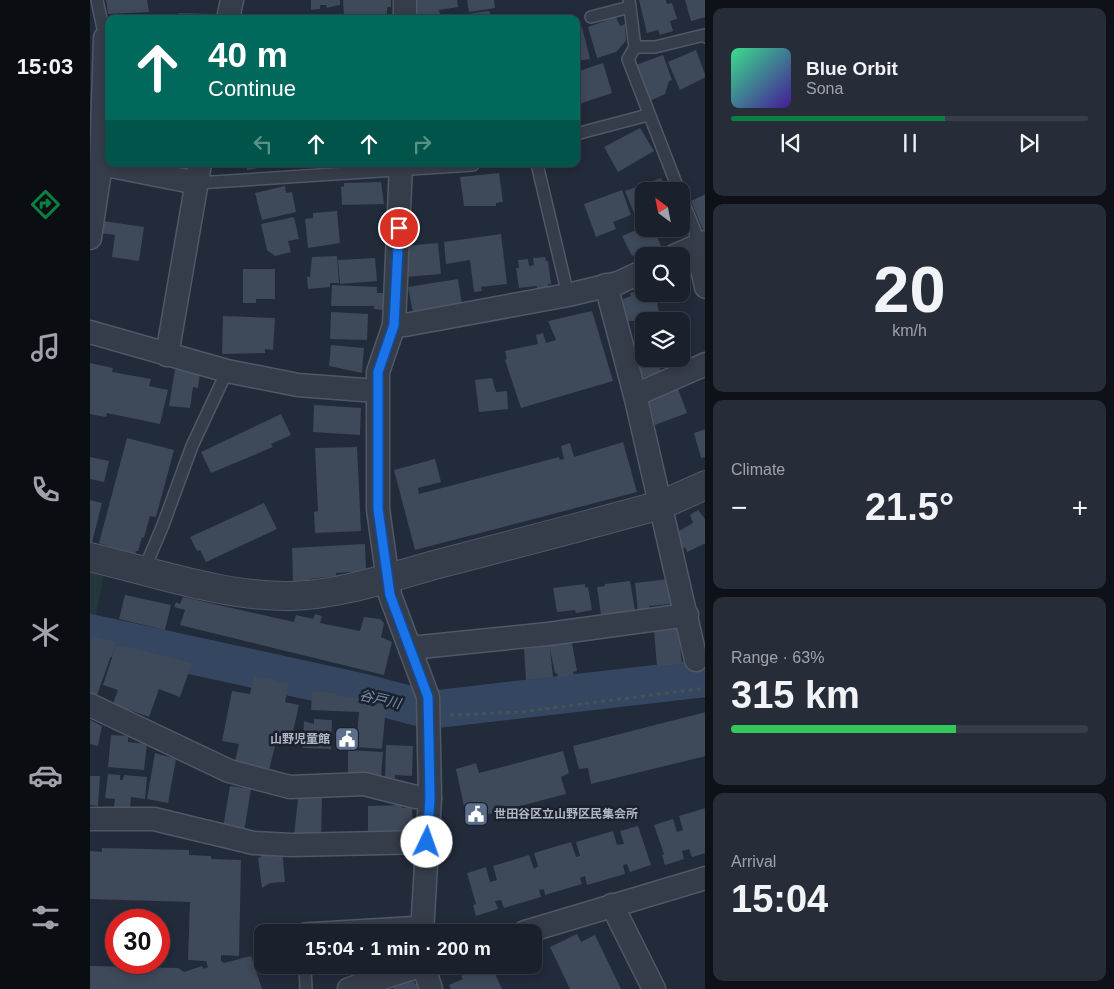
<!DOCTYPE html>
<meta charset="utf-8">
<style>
:root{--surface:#1a202c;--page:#272d38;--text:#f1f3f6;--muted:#9fa3a9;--line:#383e48;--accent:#0b8043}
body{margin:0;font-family:Helvetica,"Noto Sans JP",sans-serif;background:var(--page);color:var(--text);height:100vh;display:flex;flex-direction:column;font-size:19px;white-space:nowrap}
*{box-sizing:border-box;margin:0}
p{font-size:16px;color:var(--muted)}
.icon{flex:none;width:28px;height:28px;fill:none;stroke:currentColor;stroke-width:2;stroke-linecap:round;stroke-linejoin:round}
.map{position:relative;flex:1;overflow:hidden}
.panel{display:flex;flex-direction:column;gap:8px;padding:8px;background:#0e1218;width:409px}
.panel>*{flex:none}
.guide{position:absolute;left:15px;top:15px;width:475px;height:152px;border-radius:10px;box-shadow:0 2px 8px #0003,0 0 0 1px var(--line);background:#00695c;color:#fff;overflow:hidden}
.needle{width:32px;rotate:328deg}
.controls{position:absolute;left:545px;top:182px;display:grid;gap:10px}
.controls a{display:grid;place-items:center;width:55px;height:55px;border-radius:10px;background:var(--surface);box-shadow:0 2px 8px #0003,0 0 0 1px var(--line);font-size:25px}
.speed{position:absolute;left:15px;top:909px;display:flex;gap:10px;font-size:25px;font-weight:700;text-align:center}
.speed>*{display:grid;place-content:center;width:65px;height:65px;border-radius:50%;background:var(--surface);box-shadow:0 2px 8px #0003,0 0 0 1px var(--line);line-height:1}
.speed .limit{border:8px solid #d22;background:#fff;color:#111}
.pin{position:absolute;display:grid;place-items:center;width:42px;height:42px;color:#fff;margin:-21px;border:2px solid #fff;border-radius:50%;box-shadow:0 1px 5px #0007}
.me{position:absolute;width:55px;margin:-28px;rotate:3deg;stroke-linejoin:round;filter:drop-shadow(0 0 4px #0008)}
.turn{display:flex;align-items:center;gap:18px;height:105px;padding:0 20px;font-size:22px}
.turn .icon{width:65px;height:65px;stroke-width:2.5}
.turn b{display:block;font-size:35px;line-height:42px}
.lanes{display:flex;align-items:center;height:48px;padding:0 20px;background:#0003;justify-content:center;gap:25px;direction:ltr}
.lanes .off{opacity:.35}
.big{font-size:38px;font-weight:800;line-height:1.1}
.panel .widget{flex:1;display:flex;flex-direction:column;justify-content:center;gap:8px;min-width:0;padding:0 18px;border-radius:10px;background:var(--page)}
.panel .dial{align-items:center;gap:0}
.dial b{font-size:65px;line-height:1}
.song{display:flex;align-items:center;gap:15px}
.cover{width:60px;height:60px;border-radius:8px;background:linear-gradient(135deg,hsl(150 70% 55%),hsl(260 70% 35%))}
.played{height:5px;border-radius:2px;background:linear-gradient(90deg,var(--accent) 60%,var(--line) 60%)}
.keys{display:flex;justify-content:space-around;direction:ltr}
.heat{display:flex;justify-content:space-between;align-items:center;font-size:28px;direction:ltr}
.charge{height:8px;border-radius:4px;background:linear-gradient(90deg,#34c759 63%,var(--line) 0)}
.trip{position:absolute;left:164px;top:924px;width:288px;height:50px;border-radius:10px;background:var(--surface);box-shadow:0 2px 8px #0003,0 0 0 1px var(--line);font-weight:800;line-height:50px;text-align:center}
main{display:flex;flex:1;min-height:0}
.tabs{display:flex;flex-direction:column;width:90px;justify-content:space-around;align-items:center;background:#0a0d12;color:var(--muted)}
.tabs .icon{width:35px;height:35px}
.tabs .active{color:var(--accent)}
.tabs b{font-size:22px;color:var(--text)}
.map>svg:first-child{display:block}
</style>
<main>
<nav class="tabs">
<b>15:03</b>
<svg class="icon active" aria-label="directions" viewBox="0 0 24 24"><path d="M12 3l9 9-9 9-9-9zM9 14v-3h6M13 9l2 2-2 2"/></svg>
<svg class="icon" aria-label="music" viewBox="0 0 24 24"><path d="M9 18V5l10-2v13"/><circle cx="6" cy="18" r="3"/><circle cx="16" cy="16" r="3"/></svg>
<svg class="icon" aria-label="phone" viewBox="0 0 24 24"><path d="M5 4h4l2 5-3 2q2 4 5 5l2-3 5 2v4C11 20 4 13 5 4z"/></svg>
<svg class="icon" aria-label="climate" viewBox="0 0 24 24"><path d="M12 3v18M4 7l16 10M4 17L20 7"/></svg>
<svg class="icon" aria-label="car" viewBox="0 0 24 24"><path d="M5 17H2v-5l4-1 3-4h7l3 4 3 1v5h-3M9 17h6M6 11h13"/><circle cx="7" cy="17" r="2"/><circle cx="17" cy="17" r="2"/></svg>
<svg class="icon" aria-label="filters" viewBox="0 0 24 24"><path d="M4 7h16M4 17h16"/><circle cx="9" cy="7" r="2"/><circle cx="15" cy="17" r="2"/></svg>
</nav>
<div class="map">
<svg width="616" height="989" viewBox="0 0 616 989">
<rect width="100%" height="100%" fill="#222b3a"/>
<polygon fill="#24373b" points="0,571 14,574 5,621 0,620"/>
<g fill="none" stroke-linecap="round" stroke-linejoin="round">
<polyline stroke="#354661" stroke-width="38" points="0,633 275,693 339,710 616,678"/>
</g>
<g fill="#3e4959">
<polygon points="16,0 57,0 59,12 18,14"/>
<polygon points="221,0 250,0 250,5 237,8 236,5 230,5 230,9 221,10"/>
<polygon points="253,0 301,0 301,7 297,7 297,14 254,16"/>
<polygon points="322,0 367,0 368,7 349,10 350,14 325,17"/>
<polygon points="377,0 404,0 405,8 379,12"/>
<polygon points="549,0 576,0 577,4 582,3 587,19 580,21 583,31 570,35 568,30 557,33"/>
<polygon points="595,0 616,0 616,17 601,21"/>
<polygon points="399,11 402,19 371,19 370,15"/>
<polygon points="89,13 124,14 126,19 84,19 84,15 88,16"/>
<polygon points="249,15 250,19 213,19 213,17"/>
<polygon points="526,17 530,26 535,24 536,41 526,52 507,58 498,27"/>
<polygon points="492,27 500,59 486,61 486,28"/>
<polygon points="606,50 616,77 590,90 578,62"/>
<polygon points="573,55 582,80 579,81 575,94 560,101 546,65"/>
<polygon points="513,63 522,93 486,105 486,72"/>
<polygon points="550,128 564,151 528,172 514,147"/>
<polygon points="156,164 185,164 185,165 157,170"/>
<polygon points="409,173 413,202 406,203 406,206 374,206 370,177"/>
<polygon points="571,178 576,191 554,191 554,210 544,213 535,191"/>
<polygon points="291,182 294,204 252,205 251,186 254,187 254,183"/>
<polygon points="195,186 196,193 202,192 206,212 172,220 165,193"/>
<polygon points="532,190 541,215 523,222 526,229 506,237 494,204"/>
<polygon points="616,194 616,229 613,230 601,201"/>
<polygon points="247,211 250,243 218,248 215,219 223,218 223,213"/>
<polygon points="204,217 209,239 198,241 201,252 185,256 177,250 171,224"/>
<polygon points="13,221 54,227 49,261 22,257 25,235 11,233"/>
<polygon points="559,229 564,229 573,251 560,256 553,256 551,252 542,256 532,236 546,230 548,233"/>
<polygon points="411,234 417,284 391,287 392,291 384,292 380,260 356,264 354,242"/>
<polygon points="348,243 351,274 316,277 314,246"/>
<polygon points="247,256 249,283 240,283 240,287 218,289 217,277 220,277 222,257"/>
<polygon points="455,257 456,261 458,261 461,284 458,284 459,290 447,291 447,286 429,288 426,268 429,268 428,260 438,259 439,266 444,265 443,258"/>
<polygon points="285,258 287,281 250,284 248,260"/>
<polygon points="153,269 185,269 185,299 166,299 166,303 153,303"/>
<polygon points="368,279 372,305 323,313 318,287"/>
<polygon points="242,285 287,287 287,293 294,293 293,310 284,309 284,306 241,306"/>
<polygon points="554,290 554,294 565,294 571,321 554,321 551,324 550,321 536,321 533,299 541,296 540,293"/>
<polygon points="502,311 523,381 431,408 415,360 417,359 415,351 448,344 446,335 453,333 456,343 466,340 458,321"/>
<polygon points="241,312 278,314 277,340 240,339"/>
<polygon points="133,316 185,318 183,350 175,349 175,353 132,354"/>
<polygon points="554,341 554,359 574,359 575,362 569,363 571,372 549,378 540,345"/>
<polygon points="241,345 274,348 272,373 239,366"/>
<polygon points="0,363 23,368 22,372 61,379 59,386 78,390 70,424 17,413 16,417 0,414"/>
<polygon points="85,369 110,373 108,388 103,387 100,408 79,406"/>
<polygon points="402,378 406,392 417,391 418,409 389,412 385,380"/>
<polygon points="587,386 597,413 565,425 557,403 561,401 559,397"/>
<polygon points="224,405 271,408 270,435 223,432"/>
<polygon points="191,414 201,435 181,444 183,447 121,473 111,452"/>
<polygon points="616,429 616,457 611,458 604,433"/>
<polygon points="37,438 84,450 66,517 60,516 54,538 52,537 48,551 46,551 45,555 9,543"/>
<polygon points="533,442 547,492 325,550 304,470 345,459 351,482 328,488 329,494 469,457 470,460 474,459 471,446 480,443 484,457"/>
<polygon points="267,447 271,531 225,533 224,512 228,511 225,448"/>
<polygon points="0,457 19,461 14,482 0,479"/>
<polygon points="0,500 12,503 1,547 0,547"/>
<polygon points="174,503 187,529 116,562 110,550 107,551 100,537"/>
<polygon points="608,510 616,520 616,543 597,552 595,547 593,549 587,532 603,523 600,515"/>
<polygon points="275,544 276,571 246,573 246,576 219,579 219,582 203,582 202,548"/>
<polygon points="578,579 580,604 559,606 560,611 548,612 545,583"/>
<polygon points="540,581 545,610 511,615 507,587 515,586 515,584"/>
<polygon points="495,584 495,588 498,587 502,610 486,613 485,610 467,612 463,588"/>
<polygon points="35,595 81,605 75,630 29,619"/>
<polygon points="93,597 204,622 206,615 223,619 225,614 232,616 230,623 270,631 274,617 290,619 294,623 291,637 302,642 294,675 90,625 95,610 84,607 86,602 90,604"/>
<polygon points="588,628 592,664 567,666 564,631"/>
<polygon points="2,636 26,642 7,695 0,693 0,642"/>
<polygon points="481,638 487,671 483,672 484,675 468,678 467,673 465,673 460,649 463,677 436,680 434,649 460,646 459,642"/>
<polygon points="31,645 102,663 90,697 69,689 59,717 23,704 28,690 13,685 26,646 30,648"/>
<polygon points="164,676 199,683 195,702 209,705 200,745 186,742 179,770 145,761 149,744 132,741 142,691 160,694"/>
<polygon points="222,691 246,693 246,695 273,699 276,702 293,704 296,707 292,749 266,747 269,712 221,710"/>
<polygon points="616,712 616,756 501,784 498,768 489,769 483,746"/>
<polygon points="224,719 242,720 241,749 213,748 214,721 224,724"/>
<polygon points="0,720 12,726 8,746 0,744"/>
<polygon points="21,735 38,736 38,742 57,744 54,770 18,767"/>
<polygon points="296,745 323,746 322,776 305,775 305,778 295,778"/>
<polygon points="258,750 293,752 291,777 258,773"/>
<polygon points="473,751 479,773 471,777 476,794 377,820 366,769 386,763 389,773"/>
<polygon points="65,753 86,759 78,803 57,799"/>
<polygon points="18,774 30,775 30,780 33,780 34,775 57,777 55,799 41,797 40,808 24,807 25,799 15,798"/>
<polygon points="0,776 10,776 8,806 0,805"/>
<polygon points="140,786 161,789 154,832 133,828"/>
<polygon points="232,798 231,839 204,836 208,799"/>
<polygon points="312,805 312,808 322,807 323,832 278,832 278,806"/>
<polygon points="616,808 616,853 602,857 599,849 592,851 594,859 575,865 572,855 574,854 564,825 583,819 587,832 593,830 589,816"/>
<polygon points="548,826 561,865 540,872 537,864 533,865 535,874 497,885 495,876 490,878 492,884 455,895 454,889 449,890 451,897 414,908 411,900 405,901 408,909 386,916 383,905 386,904 377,873 396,867 400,882 407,880 403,866 439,855 444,869 448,866 444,853 481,842 486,857 490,856 486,842 523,831 527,845 534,844 530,831"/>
<polygon points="12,848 99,850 99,855 121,856 121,859 151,860 149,956 131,955 131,961 134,963 161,956 172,989 0,989 0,966 88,968 94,972 112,966 114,969 118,967 116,961 98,960 100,902 0,899 0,851 12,852"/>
<polygon points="192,848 195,882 180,883 172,888 168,858 171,857 170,849"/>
<polygon points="487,934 491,942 505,935 531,989 480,989 460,947"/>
<polygon points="182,965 199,965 200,974 183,975"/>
<polygon points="401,965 412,989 361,989 359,985 373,979 371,976 392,966 393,969"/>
<polygon points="323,978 325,984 329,983 331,989 304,989 302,985"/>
</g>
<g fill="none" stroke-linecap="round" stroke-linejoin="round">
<defs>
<g id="service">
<polyline points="7,0 15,38"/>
<polyline points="539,0 545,47"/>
<polyline points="501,17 540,7"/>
<polyline points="486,134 558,115"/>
<polyline points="447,164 478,295"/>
<polyline points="107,183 383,165"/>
<polyline points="589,191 538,59 545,47 565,47 614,35 616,37"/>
<polyline points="591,197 605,231 607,246"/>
<polyline points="54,570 73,525 102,446 137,371"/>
<polyline points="214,932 214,929 332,922"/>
<polyline points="215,965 216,989"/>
</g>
<g id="minor">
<polyline points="315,0 315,19"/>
<polyline points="138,19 142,0"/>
<polyline points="11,164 107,183"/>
<polyline points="311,164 304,325 288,372 288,509 300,595 338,697 340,798 332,932"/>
<polyline points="0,238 11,164 15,38 19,38"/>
<polyline points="607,246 616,287"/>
<polyline points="584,256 616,242"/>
<polyline points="516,285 545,395 606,660"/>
<polyline points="304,325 315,325 478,295 528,283 554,271"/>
<polyline points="0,332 137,371 208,385 287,391"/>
<polyline points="77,355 110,164"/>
<polyline points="545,395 616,364"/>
<polyline points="320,648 458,634 597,615"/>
<polyline points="0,705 139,771 200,787 274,784 326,797 340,798"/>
<polyline points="0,819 64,819 164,843 201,845 337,842"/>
<polyline points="522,905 564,989"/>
<polyline points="435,932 616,878"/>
<polyline points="333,965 341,989"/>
<polyline points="259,989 332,965"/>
</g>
<path id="tertiary" d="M0,557C63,572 135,597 200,596C250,595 300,577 348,564C422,545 497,525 571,505L616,485"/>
</defs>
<use href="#service" stroke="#505865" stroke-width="14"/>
<use href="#minor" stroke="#505865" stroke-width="25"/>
<use href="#tertiary" stroke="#505865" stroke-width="30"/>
<g stroke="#415458" stroke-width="3" stroke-dasharray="4 4" stroke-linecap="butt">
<polyline points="360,715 430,712 616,688"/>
<polyline points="389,932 415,925"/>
</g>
<use href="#service" stroke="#353d4a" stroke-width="11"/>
<use href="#minor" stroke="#353d4a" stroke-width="22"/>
<use href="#tertiary" stroke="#353d4a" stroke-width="28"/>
</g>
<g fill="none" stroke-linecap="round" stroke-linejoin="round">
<defs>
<polyline id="route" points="309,228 304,325 288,372 288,509 300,595 338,697 340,798 337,842"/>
</defs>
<use href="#route" stroke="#114b97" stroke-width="12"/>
<use href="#route" stroke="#1a73e8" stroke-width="9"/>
</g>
<defs>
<symbol id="civic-square" viewBox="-11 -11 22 22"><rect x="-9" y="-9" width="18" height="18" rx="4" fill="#5c6f8a" stroke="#1b222e"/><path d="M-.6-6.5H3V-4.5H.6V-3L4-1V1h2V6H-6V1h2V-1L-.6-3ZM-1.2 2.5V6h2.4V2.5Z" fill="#fff"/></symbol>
</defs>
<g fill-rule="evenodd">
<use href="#civic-square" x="243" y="725" width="28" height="28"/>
<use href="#civic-square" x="372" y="800" width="28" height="28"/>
</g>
<g text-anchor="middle" stroke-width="5" stroke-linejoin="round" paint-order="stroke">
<g font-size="12" font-weight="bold" fill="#b0b8c6" stroke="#1b222e" text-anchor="end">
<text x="240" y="743">山野児童館</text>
<text x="404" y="818" text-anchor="start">世田谷区立山野区民集会所</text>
</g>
<g font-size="14" font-style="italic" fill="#788dae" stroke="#1b222e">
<text transform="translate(290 699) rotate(13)" y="5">谷戸川</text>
</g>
</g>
</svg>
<div class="controls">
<a><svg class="needle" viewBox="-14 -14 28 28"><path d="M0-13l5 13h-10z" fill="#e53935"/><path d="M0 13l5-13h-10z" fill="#9fa3a9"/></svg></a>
<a><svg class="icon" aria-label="search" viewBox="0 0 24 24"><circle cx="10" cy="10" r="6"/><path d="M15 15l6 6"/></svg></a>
<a><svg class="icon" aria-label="layers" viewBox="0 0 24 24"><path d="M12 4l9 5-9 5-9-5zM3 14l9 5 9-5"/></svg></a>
</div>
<div class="speed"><div class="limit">30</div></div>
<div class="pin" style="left:309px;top:228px;background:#d93025"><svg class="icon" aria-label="arrive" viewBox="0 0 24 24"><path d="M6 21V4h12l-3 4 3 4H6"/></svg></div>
<svg class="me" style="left:337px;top:842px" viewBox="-20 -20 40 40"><circle r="19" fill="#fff"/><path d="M0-13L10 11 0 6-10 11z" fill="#1a73e8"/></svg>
<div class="trip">15:04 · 1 min · 200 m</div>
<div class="guide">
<div class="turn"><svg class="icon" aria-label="ahead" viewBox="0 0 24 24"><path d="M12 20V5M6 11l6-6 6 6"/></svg><div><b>40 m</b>Continue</div></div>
<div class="lanes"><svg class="icon off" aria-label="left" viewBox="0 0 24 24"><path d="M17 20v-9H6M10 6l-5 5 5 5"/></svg><svg class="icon" aria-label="ahead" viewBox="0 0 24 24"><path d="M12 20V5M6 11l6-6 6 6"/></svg><svg class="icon" aria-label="ahead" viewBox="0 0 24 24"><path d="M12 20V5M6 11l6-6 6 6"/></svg><svg class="icon off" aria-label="right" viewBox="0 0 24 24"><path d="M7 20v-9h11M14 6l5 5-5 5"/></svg></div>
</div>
</div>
<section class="panel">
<div class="widget">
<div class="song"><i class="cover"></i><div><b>Blue Orbit</b><p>Sona</p></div></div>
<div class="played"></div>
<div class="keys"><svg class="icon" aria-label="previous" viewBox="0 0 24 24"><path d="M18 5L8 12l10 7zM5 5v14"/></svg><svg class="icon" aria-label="pause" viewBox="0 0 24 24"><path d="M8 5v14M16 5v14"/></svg><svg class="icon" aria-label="next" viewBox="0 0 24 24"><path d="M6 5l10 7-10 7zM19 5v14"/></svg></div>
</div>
<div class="widget dial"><b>20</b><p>km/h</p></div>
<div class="widget"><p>Climate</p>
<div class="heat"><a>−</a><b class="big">21.5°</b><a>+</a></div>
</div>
<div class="widget"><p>Range · 63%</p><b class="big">315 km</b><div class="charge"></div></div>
<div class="widget"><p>Arrival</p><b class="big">15:04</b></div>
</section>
</main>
